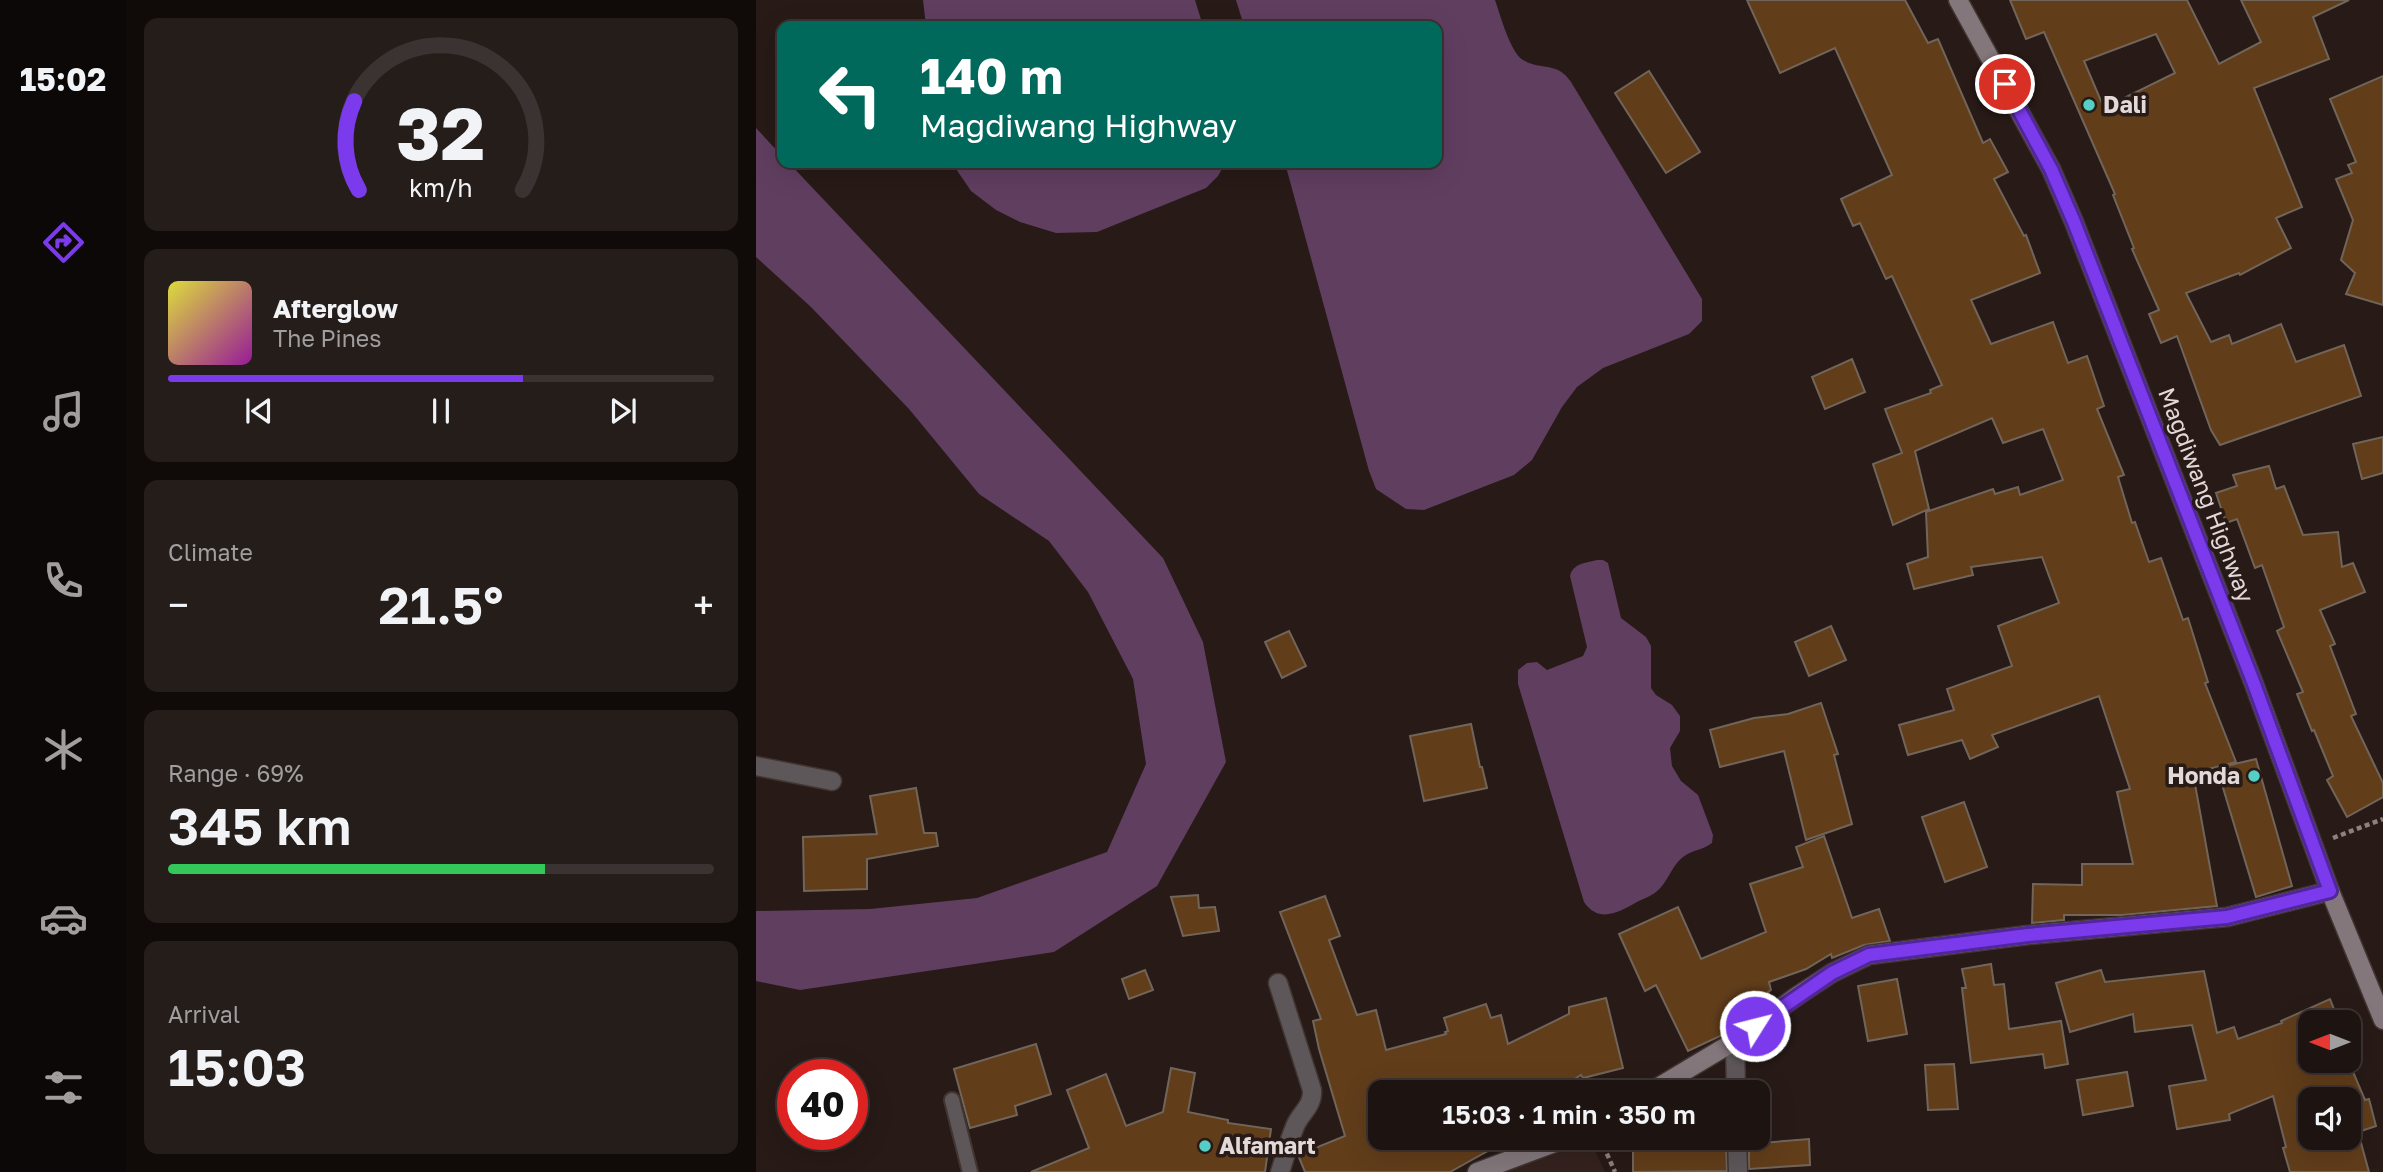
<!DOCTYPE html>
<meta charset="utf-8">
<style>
:root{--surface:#1d1411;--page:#251d1a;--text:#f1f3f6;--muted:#a09e9f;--line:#3b3331;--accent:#7c3aed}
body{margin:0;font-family:"Golos Text",sans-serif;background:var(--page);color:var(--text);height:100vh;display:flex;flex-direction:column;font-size:26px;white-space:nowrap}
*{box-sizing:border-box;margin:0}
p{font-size:23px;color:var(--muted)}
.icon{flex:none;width:38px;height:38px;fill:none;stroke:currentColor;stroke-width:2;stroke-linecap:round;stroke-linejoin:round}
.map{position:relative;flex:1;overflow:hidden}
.sheet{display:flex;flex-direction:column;gap:18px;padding:18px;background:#100b09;width:630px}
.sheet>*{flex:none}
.guide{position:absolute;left:21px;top:21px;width:665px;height:147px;border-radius:14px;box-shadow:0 7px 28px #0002,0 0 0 2px var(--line);background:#00695c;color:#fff;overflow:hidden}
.needle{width:46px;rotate:270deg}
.fabs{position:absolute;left:1542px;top:1010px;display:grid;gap:14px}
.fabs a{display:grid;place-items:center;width:63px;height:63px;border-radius:14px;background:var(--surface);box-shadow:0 7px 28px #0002,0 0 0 2px var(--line);font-size:35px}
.speed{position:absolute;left:21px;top:1059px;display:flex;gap:14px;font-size:35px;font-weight:700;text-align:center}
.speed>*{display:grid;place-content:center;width:91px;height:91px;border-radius:50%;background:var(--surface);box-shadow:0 7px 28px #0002,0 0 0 2px var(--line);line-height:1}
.speed .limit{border:10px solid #d22;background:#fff;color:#111}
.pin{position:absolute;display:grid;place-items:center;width:60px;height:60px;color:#fff;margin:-30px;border:4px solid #fff;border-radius:50%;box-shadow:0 2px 7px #0007}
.me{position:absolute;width:77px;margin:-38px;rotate:54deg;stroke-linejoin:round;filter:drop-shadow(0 0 5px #0008)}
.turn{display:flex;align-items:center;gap:24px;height:147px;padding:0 28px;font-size:32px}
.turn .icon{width:91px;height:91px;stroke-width:2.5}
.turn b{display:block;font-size:49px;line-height:60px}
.big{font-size:52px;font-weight:600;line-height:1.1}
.sheet .tile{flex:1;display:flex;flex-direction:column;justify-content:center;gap:10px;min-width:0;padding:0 24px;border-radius:14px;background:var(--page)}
.sheet .dial{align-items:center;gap:0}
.dial svg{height:182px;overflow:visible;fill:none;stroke:var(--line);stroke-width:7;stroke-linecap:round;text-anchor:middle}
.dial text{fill:var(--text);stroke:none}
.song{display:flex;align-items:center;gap:21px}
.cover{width:84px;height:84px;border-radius:10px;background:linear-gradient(135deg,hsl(60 70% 55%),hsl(300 70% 35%))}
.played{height:7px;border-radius:4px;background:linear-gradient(90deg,var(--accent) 65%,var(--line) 65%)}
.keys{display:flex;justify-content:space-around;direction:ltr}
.heat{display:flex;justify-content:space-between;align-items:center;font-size:38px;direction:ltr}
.charge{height:10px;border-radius:5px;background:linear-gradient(90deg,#34c759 69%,var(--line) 0)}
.trip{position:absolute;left:612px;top:1080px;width:402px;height:70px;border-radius:14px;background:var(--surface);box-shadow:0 7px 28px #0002,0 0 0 2px var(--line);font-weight:600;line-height:70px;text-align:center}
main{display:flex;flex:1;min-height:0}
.dock{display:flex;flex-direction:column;width:126px;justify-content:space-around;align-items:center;background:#0c0807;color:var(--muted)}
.dock .icon{width:49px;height:49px}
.dock .selected{color:var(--accent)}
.dock b{font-size:32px;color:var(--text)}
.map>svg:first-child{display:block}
</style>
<main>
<nav class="dock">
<b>15:02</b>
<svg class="icon selected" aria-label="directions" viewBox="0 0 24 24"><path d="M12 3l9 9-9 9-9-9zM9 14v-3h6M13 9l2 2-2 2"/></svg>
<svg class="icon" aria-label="music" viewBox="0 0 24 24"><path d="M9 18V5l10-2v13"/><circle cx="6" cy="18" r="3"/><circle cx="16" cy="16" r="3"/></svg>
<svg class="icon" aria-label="phone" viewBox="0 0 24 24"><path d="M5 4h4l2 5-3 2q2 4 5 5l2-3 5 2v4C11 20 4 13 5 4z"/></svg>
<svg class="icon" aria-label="climate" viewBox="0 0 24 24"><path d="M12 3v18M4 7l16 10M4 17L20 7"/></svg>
<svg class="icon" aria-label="car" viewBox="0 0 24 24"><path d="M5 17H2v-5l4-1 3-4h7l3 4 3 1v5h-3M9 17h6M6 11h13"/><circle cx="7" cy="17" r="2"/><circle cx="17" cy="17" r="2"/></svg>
<svg class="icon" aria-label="filters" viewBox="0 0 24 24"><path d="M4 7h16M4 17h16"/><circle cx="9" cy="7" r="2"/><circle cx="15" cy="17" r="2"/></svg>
</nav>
<section class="sheet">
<div class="tile dial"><svg viewBox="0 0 100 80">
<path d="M14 69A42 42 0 1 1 86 69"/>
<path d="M14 69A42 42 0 0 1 12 30" stroke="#7c3aed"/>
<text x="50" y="56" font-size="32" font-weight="700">32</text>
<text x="50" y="72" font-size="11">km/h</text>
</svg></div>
<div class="tile">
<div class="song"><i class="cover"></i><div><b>Afterglow</b><p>The Pines</p></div></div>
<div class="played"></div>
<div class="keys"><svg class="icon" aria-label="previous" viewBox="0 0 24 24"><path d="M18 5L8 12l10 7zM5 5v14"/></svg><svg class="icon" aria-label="pause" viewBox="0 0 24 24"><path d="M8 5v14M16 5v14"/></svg><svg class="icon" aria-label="next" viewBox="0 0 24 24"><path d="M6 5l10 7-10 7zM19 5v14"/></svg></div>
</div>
<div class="tile"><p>Climate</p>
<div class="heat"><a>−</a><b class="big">21.5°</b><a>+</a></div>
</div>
<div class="tile"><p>Range · 69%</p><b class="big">345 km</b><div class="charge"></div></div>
<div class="tile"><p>Arrival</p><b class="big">15:03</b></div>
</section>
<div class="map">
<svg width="1627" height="1172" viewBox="0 0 1627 1172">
<rect width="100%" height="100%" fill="#271a17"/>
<polygon fill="#35221e" points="835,1142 849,1172 748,1172"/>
<g fill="#603e60">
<polygon points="167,0 439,0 447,26 170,26"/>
<path d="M480,0H739C744,14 754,52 767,60C785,71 801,61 815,82L946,299V321L933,334L847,368L821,387L806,407L776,460L758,475L668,510L650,509L620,489L613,471L529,163H681V26H488Z"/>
<polygon points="0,128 26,156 26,163 33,163 407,558 447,642 470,762 401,886 298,952 44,990 0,981 0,911 114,909 221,898 351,852 390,764 377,679 332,592 293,541 223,494 153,409 55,307 0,257"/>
<polygon points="196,163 469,163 462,176 450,188 341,232 300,233 264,222 240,210 215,191"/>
<path d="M841,560H847L852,563L865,618L890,637L895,646V688L900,695L916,705L924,716V731L914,748L916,766L925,781L942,795L957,835L956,843C947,850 936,850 927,857C915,866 912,883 900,892C895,896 887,899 881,902C863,912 843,924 828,902L762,684V670L771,663L781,662L791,670L827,656L831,647L814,576C817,563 830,563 841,560Z"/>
</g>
<g fill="#613d1a" stroke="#71655a" stroke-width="2" fill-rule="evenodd">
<polygon points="991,0 1149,0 1172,43 1182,39 1227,143 1234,139 1252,172 1238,179 1268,236 1270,235 1284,273 1215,300 1235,344 1297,322 1312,363 1331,356 1348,406 1341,409 1368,475 1362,477 1376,523 1379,522 1393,562 1405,558 1427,620 1432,618 1452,682 1449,683 1480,762 1437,773 1461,906 1366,915 1308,915 1308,920 1276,923 1277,884 1326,885 1326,864 1377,864 1361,792 1374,789 1343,696 1236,735 1242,747 1214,759 1206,740 1152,755 1143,725 1198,710 1191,689 1256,666 1242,626 1303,603 1286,557 1215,567 1217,575 1158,589 1151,564 1172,557 1170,512 1237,489 1239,494 1262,487 1264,495 1307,480 1287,429 1247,443 1236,418 1159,451 1173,509 1137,525 1117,464 1146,453 1129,409 1175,393 1174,390 1186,385 1136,276 1130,279 1104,223 1097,226 1085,199 1136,175 1079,48 1024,73"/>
<path d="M1254,0H1431L1463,64L1505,42L1485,0H1593L1557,17L1573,59L1498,88L1546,207L1520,218L1535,248L1484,275L1483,273L1430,293L1455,342L1473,335L1476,344L1525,324L1540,362L1588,345L1605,396L1464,445L1455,430L1421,336L1405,343L1393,314L1403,310L1376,249L1378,248L1357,195L1359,194L1288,32L1270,39ZM1400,34L1419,73L1348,108L1328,61Z"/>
<polygon points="893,71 944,152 910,173 859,93"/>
<polygon points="1627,76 1627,305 1590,294 1599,273 1585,260 1597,220 1580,179 1596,173 1592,165 1600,162 1574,99"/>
<polygon points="1096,359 1109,392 1069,409 1056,377"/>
<polygon points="1627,437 1627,473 1606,479 1597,444"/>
<polygon points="1513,466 1520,489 1528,486 1547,535 1582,532 1586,567 1597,563 1609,592 1564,610 1579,644 1574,646 1600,714 1595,716 1627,783 1627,797 1591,817 1571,780 1577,776 1558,730 1556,731 1541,694 1547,692 1521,631 1528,627 1506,565 1499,568 1481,519 1470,523 1460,493 1481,486 1477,475"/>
<polygon points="1075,626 1090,660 1053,676 1039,642"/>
<polygon points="533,631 550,666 526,678 509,642"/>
<polygon points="1065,703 1082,754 1078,755 1096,824 1050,840 1028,751 964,767 954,730 998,718 1032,714"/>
<polygon points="715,724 724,767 726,767 731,788 668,801 654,736"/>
<polygon points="1500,759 1536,886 1500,897 1461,768"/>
<polygon points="160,788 168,833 180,833 182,846 111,859 111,889 48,891 47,837 121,834 114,796"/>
<polygon points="1208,802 1231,867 1189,882 1166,817"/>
<polygon points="1068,836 1096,918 1123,909 1134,941 1108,945 1076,958 1075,954 1050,969 1013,982 1015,990 1012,992 1016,1000 1003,1010 976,1022 978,1027 973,1032 932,1051 900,985 889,991 863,934 922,907 945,959 1010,932 994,884 1047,867 1040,847"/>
<polygon points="442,895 443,908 459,907 463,931 427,936 415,897"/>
<polygon points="569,896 584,936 573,940 601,1015 620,1010 630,1050 690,1034 689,1032 692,1031 688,1018 730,1004 735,1018 745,1015 752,1044 813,1014 813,1007 850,998 867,1068 827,1078 825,1075 799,1092 625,1092 625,1138 641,1138 642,1145 676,1138 755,1138 694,1172 549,1172 542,1155 589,1136 563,1049 557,1021 565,1019 524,912"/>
<polygon points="1235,964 1238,985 1248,984 1253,1029 1305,1021 1312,1064 1289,1068 1287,1054 1215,1063 1206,988 1210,988 1206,969"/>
<polygon points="389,970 397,990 373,999 366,979"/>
<path d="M1345,970L1349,982L1448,971L1461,1033L1478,1027L1482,1039L1526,1023L1525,1021L1574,999L1583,1022H1554V1060H1592L1609,1100L1613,1099L1620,1126L1602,1132L1613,1172H1534L1527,1148L1530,1147L1517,1096L1473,1114L1474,1120L1421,1129L1413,1086L1450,1080L1436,1025L1379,1032L1377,1014L1314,1032L1300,983ZM1554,1099H1592V1138H1554Z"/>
<polygon points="1141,979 1151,1034 1112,1041 1102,986"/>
<polygon points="280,1044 295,1094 259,1106 261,1115 214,1128 198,1069"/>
<polygon points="1198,1064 1202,1109 1172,1110 1169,1065"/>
<polygon points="415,1068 439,1073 432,1112 472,1120 472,1123 515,1129 509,1172 275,1172 333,1148 311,1090 350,1074 370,1126 407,1112"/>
<polygon points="1371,1072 1377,1106 1327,1115 1321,1080"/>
<polygon points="877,1138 964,1138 964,1146 970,1145 971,1171 877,1172"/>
<polygon points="1053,1139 1054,1165 993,1169 993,1144"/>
</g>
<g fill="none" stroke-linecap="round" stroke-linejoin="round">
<defs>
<polyline id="lane" points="196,1100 214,1172"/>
<g id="street">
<polyline points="0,766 76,781"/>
<path d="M522,983L556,1090C557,1108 543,1113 538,1129C532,1143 529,1158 524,1172"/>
<polyline points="979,1041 980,1092"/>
<polyline points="981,1138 982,1172"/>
</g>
<g id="secondary">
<polyline points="1202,0 1295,169 1318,222 1498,684 1574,891 1627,1020"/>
<polyline points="894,1092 979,1041 1041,996 1076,973 1113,955 1272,935 1471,917 1574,891"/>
<polyline points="721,1172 812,1138"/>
</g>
</defs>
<use href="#lane" stroke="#413532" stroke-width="18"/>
<use href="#street" stroke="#413532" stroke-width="21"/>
<use href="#secondary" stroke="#413532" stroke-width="21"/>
<g stroke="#8d817f" stroke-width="4.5" stroke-dasharray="5 3.5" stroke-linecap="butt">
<polyline points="1577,838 1627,819"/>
<polyline points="844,1138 859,1172"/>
</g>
<use href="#lane" stroke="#5e5759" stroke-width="14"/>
<use href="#street" stroke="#5e5759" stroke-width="18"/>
<use href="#secondary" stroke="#83777b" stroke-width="18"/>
</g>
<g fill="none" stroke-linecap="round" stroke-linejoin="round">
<defs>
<polyline id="route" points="999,1026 1076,973 1113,955 1272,935 1471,917 1574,891 1498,684 1318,222 1295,169 1249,84"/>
</defs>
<use href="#route" stroke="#51269a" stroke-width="18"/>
<use href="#route" stroke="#7c3aed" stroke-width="12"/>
</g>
<g fill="#55cec5" stroke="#271a17" stroke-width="2.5">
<circle cx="1333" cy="105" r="7"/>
<circle cx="1498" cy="776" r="7"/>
<circle cx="449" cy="1146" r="7"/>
</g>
<g text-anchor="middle" stroke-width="7" stroke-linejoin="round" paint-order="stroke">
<g font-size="23" font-weight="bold" fill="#e3d9d8" stroke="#271a17" text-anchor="start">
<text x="1347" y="113">Dali</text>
<text x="1484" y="784" text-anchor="end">Honda</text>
<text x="463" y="1154">Alfamart</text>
</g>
<g font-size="23" fill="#e3d9d8" stroke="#271a17">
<text transform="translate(1450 495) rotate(69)" y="8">Magdiwang Highway</text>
</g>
</g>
</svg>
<div class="fabs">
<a><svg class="needle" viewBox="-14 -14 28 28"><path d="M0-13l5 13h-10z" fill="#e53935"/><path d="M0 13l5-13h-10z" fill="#a09e9f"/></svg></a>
<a><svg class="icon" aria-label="sound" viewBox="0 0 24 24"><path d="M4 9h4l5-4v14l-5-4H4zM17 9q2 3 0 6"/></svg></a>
</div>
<div class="speed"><div class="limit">40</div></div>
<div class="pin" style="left:1249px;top:84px;background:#d93025"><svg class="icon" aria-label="arrive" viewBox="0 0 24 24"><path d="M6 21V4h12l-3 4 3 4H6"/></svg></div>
<svg class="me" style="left:999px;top:1026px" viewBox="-20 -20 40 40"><circle r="17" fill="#7c3aed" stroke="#fff" stroke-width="3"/><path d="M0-11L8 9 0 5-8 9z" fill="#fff"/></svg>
<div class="trip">15:03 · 1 min · 350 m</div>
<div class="guide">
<div class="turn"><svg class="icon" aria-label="left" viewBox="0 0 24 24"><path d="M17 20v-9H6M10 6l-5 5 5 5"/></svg><div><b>140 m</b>Magdiwang Highway</div></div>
</div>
</div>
</main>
